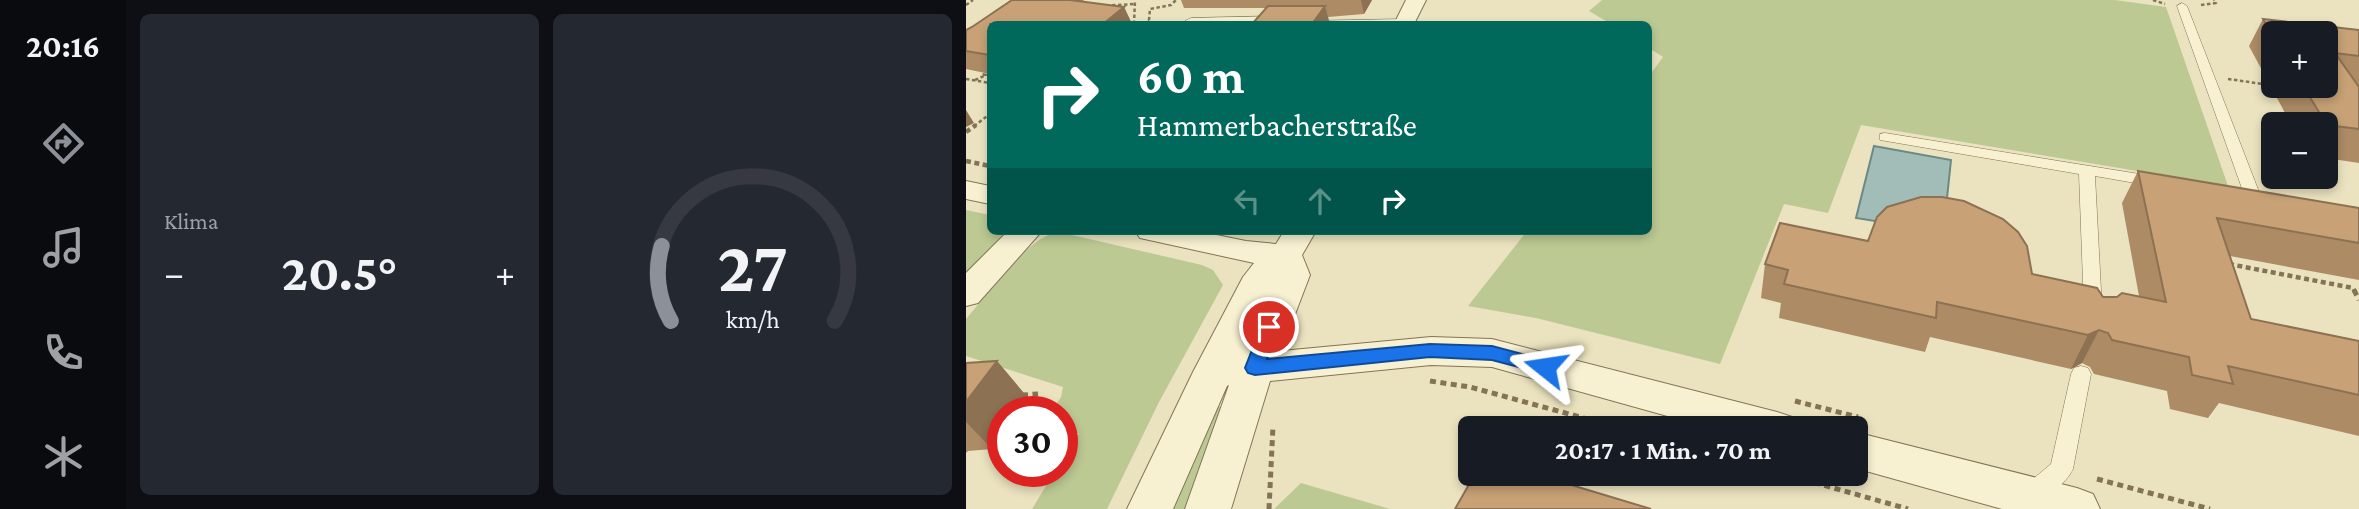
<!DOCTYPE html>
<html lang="de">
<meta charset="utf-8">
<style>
:root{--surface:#171b24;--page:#242831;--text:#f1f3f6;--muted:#9ea1a6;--line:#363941;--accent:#8c9099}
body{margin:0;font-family:"Crimson Pro",serif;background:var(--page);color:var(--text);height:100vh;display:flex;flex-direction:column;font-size:26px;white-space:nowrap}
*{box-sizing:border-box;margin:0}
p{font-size:23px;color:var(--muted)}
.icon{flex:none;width:38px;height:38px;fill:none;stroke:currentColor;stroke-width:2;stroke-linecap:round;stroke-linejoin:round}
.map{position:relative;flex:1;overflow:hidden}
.drawer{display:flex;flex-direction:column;gap:14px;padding:14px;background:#0d0f14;width:840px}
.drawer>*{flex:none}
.hud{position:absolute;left:21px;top:21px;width:665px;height:214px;border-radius:10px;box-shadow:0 4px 10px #0003;background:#00695c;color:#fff;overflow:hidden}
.tools{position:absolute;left:1295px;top:21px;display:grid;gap:14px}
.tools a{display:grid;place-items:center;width:77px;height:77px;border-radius:10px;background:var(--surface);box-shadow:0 4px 10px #0003;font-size:35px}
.speed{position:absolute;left:21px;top:396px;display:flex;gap:14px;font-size:35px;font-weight:700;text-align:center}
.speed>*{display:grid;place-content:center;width:91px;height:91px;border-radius:50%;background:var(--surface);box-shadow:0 4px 10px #0003;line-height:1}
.speed .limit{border:10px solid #d22;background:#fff;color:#111}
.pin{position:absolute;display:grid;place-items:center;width:60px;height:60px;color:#fff;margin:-30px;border:4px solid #fff;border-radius:50%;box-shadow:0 2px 7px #0007}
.me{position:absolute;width:77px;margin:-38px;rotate:285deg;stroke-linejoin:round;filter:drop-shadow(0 0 5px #0008)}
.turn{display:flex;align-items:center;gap:24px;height:147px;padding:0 35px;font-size:32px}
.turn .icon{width:91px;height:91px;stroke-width:2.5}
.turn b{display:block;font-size:49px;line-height:60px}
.lanes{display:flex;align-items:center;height:66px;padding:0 35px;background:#0003;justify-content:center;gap:35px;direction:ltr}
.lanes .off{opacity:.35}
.big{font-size:52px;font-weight:700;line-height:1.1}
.drawer .widget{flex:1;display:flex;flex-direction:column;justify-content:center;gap:10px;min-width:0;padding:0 24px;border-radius:10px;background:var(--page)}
.drawer .dial{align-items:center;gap:0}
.dial svg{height:182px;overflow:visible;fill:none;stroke:var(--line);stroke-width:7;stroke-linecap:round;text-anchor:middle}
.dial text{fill:var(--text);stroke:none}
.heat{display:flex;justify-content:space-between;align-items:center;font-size:38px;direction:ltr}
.drawer .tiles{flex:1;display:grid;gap:14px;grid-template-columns:repeat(2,1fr)}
.trip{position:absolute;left:492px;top:416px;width:410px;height:70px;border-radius:10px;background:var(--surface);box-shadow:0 4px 10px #0003;font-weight:700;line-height:70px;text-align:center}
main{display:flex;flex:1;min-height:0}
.menu{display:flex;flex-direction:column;width:126px;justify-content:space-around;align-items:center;background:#090b0e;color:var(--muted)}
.menu .icon{width:49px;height:49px}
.menu .on{color:var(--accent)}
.menu b{font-size:32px;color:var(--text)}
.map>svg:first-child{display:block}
</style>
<main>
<nav class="menu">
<b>20:16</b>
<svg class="icon on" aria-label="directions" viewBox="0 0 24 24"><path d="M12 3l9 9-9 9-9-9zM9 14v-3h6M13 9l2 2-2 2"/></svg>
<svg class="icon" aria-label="music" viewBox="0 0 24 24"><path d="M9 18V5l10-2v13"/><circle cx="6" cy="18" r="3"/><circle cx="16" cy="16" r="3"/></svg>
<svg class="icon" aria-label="phone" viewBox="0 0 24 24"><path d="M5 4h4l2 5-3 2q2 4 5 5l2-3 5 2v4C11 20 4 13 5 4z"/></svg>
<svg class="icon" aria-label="climate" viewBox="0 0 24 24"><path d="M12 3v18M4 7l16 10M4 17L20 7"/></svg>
</nav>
<section class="drawer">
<div class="tiles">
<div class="widget"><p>Klima</p>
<div class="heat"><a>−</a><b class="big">20.5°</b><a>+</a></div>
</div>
<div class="widget dial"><svg viewBox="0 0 100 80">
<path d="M14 69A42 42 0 1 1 86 69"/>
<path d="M14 69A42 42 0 0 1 10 36" stroke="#8c9099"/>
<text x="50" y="56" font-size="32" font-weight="700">27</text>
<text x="50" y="72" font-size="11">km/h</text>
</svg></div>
</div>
</section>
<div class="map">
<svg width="1393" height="509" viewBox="0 0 1393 509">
<rect width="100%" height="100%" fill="#ebe3bf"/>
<g fill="#bcc993">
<polygon points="636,0 1149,0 1200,7 1262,186 895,125 862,213 818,204 754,364 570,318 502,306 561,231 682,231 683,76 697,57 683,48 682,24 645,24 623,11"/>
<polygon points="0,210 24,215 24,231 40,231 0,274"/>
<path d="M93,232L236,265L247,270L257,285L193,402L141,509H66L89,471H96V460L113,433H96V411H86L95,397L97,387L0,356V319C21,295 62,235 93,232Z"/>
<polygon points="249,407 259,407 223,509 204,509"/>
<polygon points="335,483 424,509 308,509"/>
</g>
<polygon fill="#a2bdb8" stroke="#6a8a86" stroke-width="2" points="908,146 985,160 979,217 909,221 890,218"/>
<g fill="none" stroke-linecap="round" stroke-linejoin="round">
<defs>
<g id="service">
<polygon points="1216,3 1221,6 1295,197 1293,200 1287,202 1279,197 1211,6"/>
<polygon points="312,16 318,19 316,21 225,24 219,21 225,18"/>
<polygon points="440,19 444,20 444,24 333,24 339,21"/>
<polygon points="919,133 1192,177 1200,182 1192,187 1129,176 1136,309 1134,314 1120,314 1118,309 1113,174 914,140 914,134"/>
<path d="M1115,366L1122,368L1125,374L1107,469C1100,484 1078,501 1063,507L1055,503L1051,496L1055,489L1085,464L1105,374L1108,368Z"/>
</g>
<g id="minor">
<polygon points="440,0 460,0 448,24 428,24"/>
<polygon points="0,181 24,186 24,204 0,199"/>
<polygon points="42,231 76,231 12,303 0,306 0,273"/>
<polygon points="169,231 231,231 280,241 310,244 318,231 350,231 336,255 344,275 315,351 465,337 526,339 811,412 826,417 832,429 748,429 526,367 465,365 304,381 265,509 219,509 263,385 261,386 207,509 161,509 227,372 277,277 288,263 174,238"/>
<polygon points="889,432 1111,488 1127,494 1134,509 1036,509 889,468"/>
</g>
</defs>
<use href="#service" stroke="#837458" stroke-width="1"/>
<use href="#minor" stroke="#837458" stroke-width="2"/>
<g stroke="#837458" stroke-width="2.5" stroke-dasharray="3.5 2.5" stroke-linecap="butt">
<polyline points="1187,0 1199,4"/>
<polyline points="0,5 7,0"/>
<polyline points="1235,5 1250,3 1248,0"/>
<polyline points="134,6 169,4"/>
<polyline points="168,24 169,0"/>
<polyline points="188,24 183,20 184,9 205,5 210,0"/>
<polyline points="0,79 24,83"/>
<polyline points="1262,79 1304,85"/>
<polyline points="9,80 20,75 16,74"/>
<polyline points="8,126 24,114"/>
</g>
<g stroke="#837458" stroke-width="4.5" stroke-dasharray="5 3.5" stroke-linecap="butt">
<polyline points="0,132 10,125"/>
<polyline points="0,161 24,166"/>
<polyline points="1263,264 1387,288 1389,292"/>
</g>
<g stroke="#837458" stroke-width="5" stroke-dasharray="6 4.5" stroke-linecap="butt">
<polyline points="1388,290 1393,300"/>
<polyline points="464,381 504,387 658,429"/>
<polyline points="56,395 72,394"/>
<polyline points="829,401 892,417"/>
<polyline points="818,474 942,509"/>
<polyline points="1131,479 1244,509"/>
<polyline points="303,509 307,426"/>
</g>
<use href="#service" fill="#f7f0d1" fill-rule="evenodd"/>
<use href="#minor" fill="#f7f0d1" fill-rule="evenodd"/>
</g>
<g fill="#ac8b65" fill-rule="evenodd">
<polygon points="46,0 118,0 116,2 158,7 166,24 24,24 24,74 0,69 0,30 6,27"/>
<polygon points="215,0 406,0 398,14 362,17 300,8 218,8"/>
<path d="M1297,19L1393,30V163L1360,158V124H1325L1283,46ZM1307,33L1360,86H1307Z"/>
<polygon points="1172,171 1393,208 1393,280 1264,256 1285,319 1393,341 1393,436 1253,403 1242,418 1204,409 1201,391 1128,374 1124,367 1116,363 1105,369 964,337 959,352 813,318 815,303 795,298 799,264 1066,274 1137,297 1173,296 1156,203"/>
<polygon points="31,361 62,398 26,449 2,451 0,453 0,363"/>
</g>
<g fill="#8c7153">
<polygon points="395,0 406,0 398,14"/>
<polygon points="359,6 364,24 346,24"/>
<polygon points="158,7 166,24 137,24"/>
<polygon points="0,110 8,123 0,127"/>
<polygon points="1133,330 1116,363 1105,369 1122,335"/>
<polygon points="31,361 62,398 52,411 37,411 37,434 26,449 0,422 0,402"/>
</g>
<g fill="#c8a276" stroke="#8c7153" stroke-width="2">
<polygon points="46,0 104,0 158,7 137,24 24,24 24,55 0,51 0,30 6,27"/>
<polygon points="302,6 359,6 346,24 286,24"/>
<polygon points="1297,19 1393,30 1393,56 1369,53 1393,87 1393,129 1361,125 1337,86 1360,86 1360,33 1307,33 1307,36"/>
<polygon points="1172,171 1393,208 1393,243 1251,218 1285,319 1393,341 1393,395 1262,366 1267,384 1226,375 1223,357 1146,340 1142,333 1133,330 1122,335 971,302 970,318 818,284 822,270 799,264 814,223 902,241 911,217 921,207 955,197 976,197 998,201 1037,219 1052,232 1061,246 1066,274 1131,288 1137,297 1151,297 1156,293 1200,302"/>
<polygon points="31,361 0,402 0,363"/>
<polygon points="509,474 569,474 685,509 489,509"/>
</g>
<polygon fill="#1a73e8" stroke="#114b97" stroke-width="2" points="303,321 310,322 312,327 301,359 464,344 526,346 586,362 588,367 586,372 579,374 526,360 464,357 289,375 282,373 279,368 295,327 297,322"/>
</svg>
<div class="tools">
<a>+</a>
<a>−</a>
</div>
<div class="speed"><div class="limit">30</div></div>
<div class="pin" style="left:303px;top:327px;background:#d93025"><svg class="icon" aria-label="arrive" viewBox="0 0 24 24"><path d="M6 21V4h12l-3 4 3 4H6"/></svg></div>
<svg class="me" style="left:579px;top:367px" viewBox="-20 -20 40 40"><path d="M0-17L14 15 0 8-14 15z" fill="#1a73e8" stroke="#fff" stroke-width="4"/></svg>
<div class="trip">20:17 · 1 Min. · 70 m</div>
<div class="hud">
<div class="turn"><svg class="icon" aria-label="right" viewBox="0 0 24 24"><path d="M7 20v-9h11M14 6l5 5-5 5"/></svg><div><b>60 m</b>Hammerbacherstraße</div></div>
<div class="lanes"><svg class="icon off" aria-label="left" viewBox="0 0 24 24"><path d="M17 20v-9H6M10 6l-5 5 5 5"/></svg><svg class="icon off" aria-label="ahead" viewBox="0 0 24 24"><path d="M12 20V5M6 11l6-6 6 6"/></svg><svg class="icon" aria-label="right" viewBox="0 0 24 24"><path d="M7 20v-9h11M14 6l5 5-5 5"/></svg></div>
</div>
</div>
</main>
